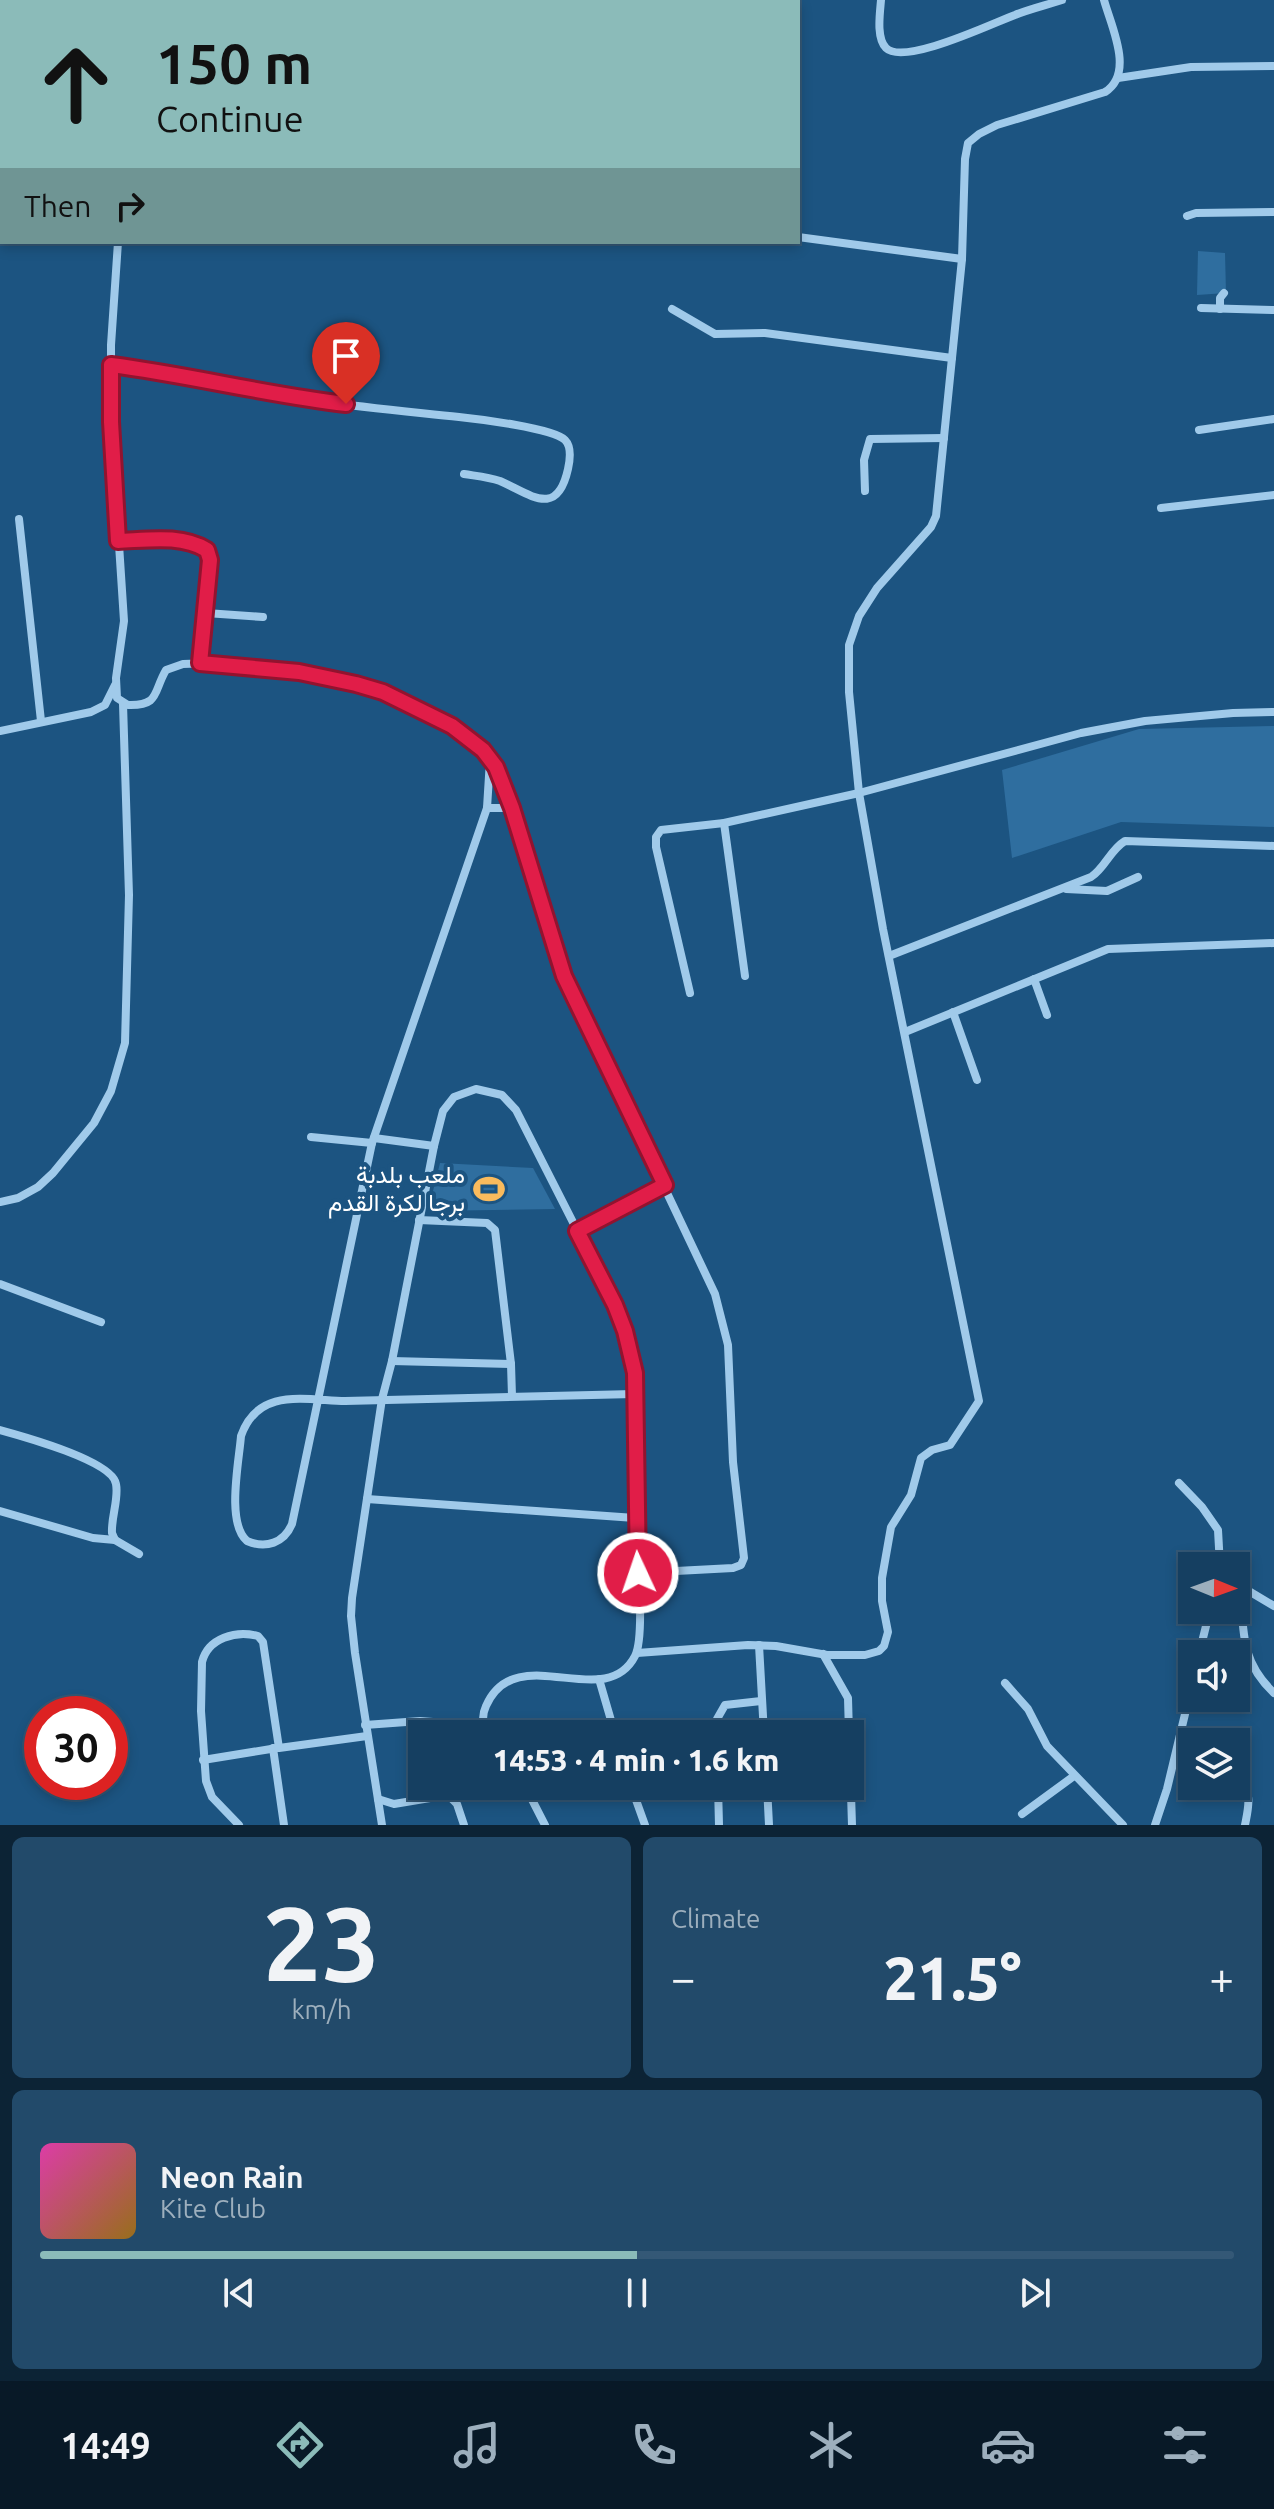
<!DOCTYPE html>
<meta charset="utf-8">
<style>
:root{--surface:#153f61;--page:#224a6a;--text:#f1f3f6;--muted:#9dafbd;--line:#345876;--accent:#8bbbb9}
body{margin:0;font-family:Ubuntu,Vazirmatn,sans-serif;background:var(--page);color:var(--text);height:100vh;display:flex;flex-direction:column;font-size:30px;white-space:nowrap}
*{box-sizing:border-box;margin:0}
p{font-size:26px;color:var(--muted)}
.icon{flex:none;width:44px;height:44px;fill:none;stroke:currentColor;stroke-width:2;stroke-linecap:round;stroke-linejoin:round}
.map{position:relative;height:1825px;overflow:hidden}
.details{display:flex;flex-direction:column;gap:12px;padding:12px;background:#0c2335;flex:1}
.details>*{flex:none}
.hud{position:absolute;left:0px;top:0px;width:800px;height:244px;box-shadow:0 4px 12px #0003,0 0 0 2px var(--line);background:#8bbbb9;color:#111;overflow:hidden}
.needle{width:52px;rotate:91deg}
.fabs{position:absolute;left:1178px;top:1552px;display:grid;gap:16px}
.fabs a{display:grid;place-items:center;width:72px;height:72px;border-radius:0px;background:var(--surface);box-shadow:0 4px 12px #0003,0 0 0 2px var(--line);font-size:40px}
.speed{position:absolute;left:24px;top:1696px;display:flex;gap:16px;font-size:40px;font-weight:700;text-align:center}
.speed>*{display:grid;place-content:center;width:104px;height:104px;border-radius:50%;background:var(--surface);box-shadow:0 4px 12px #0003,0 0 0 2px var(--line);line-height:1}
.speed .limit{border:12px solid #d22;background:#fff;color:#111}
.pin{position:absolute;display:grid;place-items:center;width:68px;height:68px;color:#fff;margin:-82px -34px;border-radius:50% 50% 50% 0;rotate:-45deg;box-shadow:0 0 8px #0007}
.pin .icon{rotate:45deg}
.me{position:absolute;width:88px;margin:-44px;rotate:357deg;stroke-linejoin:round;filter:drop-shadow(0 0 6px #0008)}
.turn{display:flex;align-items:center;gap:28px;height:168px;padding:0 24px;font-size:36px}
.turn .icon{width:104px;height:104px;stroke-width:2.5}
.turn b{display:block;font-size:56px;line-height:68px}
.then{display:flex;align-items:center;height:76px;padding:0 24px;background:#0003;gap:16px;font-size:30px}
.big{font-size:60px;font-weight:800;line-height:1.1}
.details .tile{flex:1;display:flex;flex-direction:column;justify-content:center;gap:12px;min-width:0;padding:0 28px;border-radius:12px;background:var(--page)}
.details .dial{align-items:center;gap:0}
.dial b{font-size:104px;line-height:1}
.song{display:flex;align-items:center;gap:24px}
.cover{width:96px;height:96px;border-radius:12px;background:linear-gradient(135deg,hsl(320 70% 55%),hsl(40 70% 35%))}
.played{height:8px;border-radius:4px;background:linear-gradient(90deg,var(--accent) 50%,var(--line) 50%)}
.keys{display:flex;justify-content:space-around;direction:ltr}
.heat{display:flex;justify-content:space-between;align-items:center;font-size:44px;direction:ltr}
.details .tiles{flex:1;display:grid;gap:12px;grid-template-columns:1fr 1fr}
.tile:last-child{grid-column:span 2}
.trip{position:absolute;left:408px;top:1720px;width:456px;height:80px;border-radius:0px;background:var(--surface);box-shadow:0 4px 12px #0003,0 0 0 2px var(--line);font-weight:800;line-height:80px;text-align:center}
.tabs{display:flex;height:128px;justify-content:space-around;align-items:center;background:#081927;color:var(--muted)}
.tabs .icon{width:56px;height:56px}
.tabs .current{color:var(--accent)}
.tabs b{font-size:36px;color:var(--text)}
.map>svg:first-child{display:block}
</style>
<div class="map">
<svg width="1274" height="1825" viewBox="0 0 1274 1825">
<rect width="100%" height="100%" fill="#1c5481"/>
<g fill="#2f6e9f">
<polygon points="1198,251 1225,253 1226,293 1197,295"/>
<polygon points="1274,726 1274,827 1121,822 1012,858 1002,770 1139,729"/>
<polygon points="440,1163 533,1168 555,1209 428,1211"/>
</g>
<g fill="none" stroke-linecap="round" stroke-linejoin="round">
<g stroke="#a0caea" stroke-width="8">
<polyline points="552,0 561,2"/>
<path d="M881,0C880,13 876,38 886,48C904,66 993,23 1015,15C1030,9 1047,5 1062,0"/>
<polyline points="195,2 197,0"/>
<polyline points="1118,78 1191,67 1274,66"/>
<polyline points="0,115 2,115"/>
<polyline points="1187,216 1196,213 1274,212"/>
<polyline points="798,237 962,259"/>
<path d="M118,242L111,345V422L124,621L116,678L117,698L128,705C160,706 153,692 166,670L183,664C205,663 228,666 250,668C319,673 366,682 428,713C461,730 487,747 503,782L564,976L715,1294L728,1345L733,1462L744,1558L741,1565L733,1568L638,1573"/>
<polyline points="1201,308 1274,310"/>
<polyline points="672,309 715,334 765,333 952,358"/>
<polyline points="1220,309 1220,298 1224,293"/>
<path d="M111,365C182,374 250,392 320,401C366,408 413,412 459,417C478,419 553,428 565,440C572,447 570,460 568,469C557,519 530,494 500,481C488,477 476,476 464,474"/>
<polyline points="1199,430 1274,419"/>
<polyline points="865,491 864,460 870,439 944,438"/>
<polyline points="1161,508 1274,495"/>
<polyline points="19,519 41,721"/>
<path d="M118,541C147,540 181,534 207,550L210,560L200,663"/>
<polyline points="206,613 263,617"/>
<polyline points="0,731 91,712 105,705 115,685"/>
<path d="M490,760L487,808L372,1143L292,1524C284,1543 266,1549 247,1541C226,1523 239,1462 241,1436C258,1387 305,1400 345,1401L634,1394"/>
<polyline points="487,808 512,808"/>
<polyline points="724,823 745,976"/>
<polyline points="1066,889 1107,891 1138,877"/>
<path d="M889,956L1091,877C1105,868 1110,850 1125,841L1274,846"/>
<polyline points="1034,979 1047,1015"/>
<polyline points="690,993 656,847 656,837 661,830 724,823 859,793 1081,733 1145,721 1233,713 1274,712"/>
<polyline points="953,1012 977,1080"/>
<polyline points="905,1032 1108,949 1274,943"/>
<polyline points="311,1137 372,1143"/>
<polyline points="374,1138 434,1146"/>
<polyline points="0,1202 18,1198 38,1187 53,1173 94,1123 111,1091 125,1043 129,895 123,704"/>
<polyline points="419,1220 487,1223 495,1230 511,1364 512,1396"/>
<polyline points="577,1231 665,1185"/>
<polyline points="0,1284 101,1322"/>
<polyline points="392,1361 511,1364"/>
<path d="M0,1430C22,1436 113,1461 116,1484C119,1499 111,1517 112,1533L115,1540L139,1554"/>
<polyline points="1179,1483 1202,1507 1218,1530 1220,1566"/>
<polyline points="367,1499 635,1518"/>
<polyline points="0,1511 93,1538 115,1540"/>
<polyline points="1237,1584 1274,1606"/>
<path d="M1240,1586C1244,1630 1239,1660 1274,1693"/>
<polyline points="759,1645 764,1734"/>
<path d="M637,1653L748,1645L776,1646L827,1655H865L879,1651L884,1646L888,1632L882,1601V1578L891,1527L911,1495L921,1458L932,1450L950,1445L979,1401L883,929L859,793L849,692V645L859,616L877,588L931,527L936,516L962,259L965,159L968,143L979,134L997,125L1105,92C1135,73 1111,26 1104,0"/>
<polyline points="823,1654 848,1698 849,1734"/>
<polyline points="1199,1654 1210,1610"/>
<polyline points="599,1679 615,1734"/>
<polyline points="1005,1683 1028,1709 1047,1746 1123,1825"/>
<polyline points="365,1725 420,1721 484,1726"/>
<polyline points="718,1734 717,1719 725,1705 761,1701"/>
<polyline points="273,1748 284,1825"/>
<polyline points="203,1760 277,1748"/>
<polyline points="850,1761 852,1825"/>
<polyline points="1174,1764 1192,1769"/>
<path d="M1236,1782C1254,1789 1248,1809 1245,1825"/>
<polyline points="525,1786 545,1825"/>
<polyline points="631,1786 645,1825"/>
<polyline points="718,1786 719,1825"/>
<polyline points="767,1786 769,1825"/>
<polyline points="378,1799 394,1804 448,1795 457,1804 464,1825"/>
<polyline points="1022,1814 1074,1776"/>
<path d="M239,1825L212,1797L206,1781L201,1711L202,1662C208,1638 236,1630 258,1636L263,1642L279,1748L367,1736"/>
<path d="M382,1825L355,1653L351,1616L352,1598L382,1399L392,1361L434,1146L443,1111L454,1097L476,1089L502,1095L516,1110L615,1305C623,1326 631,1347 634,1369C635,1379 634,1390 634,1400C636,1439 635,1477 635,1516C636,1544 646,1635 635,1656C605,1714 516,1638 486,1706C481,1717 483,1724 489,1734"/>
<polyline points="1155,1825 1167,1789 1192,1685"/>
</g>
</g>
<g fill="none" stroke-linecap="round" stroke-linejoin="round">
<defs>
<path id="route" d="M346,404C267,395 190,375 111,365V422L118,541C147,540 181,534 207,550L210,560L200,663L299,672L356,684L383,692L452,726L483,750L496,767L512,808L564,976L665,1185L577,1231L615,1305L625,1331L635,1373L638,1573"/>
</defs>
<use href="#route" stroke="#92132f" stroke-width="20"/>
<use href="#route" stroke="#e11d48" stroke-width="14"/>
</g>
<defs>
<symbol id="stadium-bare" viewBox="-9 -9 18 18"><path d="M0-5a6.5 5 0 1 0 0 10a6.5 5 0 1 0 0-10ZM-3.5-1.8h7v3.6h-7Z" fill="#fabb5d" stroke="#1c5481" stroke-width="2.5" paint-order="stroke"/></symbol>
</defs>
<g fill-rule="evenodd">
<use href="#stadium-bare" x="467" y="1167" width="44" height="44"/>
</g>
<g text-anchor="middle" stroke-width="8" stroke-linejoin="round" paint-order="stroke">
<g font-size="24" fill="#fff" stroke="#1c5481" text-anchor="end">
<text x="465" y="1183">ملعب بلدبة<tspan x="465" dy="28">برجا لكرة القدم</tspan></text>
</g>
</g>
</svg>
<div class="fabs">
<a><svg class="needle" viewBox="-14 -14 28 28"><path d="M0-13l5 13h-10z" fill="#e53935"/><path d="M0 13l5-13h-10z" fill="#9dafbd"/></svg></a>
<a><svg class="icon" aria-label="sound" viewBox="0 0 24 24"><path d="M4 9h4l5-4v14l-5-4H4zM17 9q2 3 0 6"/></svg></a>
<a><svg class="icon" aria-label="layers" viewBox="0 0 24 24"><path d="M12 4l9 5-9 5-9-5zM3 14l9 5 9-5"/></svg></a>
</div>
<div class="speed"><div class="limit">30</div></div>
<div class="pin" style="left:346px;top:404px;background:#d93025"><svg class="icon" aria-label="arrive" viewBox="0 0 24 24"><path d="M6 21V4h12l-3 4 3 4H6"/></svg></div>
<svg class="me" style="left:638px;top:1573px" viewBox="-20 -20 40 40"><circle r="17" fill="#e11d48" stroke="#fff" stroke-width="3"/><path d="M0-11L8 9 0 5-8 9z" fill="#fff"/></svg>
<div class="trip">14:53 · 4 min · 1.6 km</div>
<div class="hud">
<div class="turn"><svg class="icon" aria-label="ahead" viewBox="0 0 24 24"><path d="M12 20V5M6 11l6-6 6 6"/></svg><div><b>150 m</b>Continue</div></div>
<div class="then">Then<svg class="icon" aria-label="right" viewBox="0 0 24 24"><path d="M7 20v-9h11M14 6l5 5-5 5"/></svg></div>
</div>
</div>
<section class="details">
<div class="tiles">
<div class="tile dial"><b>23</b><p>km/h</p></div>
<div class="tile"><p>Climate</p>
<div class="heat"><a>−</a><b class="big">21.5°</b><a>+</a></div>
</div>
<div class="tile">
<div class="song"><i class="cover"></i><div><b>Neon Rain</b><p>Kite Club</p></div></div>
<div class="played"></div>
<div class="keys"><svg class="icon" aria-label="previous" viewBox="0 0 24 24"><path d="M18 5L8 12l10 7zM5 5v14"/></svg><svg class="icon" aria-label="pause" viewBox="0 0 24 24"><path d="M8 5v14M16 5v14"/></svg><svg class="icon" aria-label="next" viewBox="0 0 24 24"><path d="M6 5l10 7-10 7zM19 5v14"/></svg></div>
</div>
</div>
</section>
<nav class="tabs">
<b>14:49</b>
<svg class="icon current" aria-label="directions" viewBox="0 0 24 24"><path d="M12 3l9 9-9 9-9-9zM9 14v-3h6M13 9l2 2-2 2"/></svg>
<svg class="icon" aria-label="music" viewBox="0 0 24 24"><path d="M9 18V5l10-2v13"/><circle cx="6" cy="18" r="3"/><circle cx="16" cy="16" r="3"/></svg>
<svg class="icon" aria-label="phone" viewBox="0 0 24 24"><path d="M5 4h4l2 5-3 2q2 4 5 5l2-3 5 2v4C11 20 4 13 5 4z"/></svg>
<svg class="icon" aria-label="climate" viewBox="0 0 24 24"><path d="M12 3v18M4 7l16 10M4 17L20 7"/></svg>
<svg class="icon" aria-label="car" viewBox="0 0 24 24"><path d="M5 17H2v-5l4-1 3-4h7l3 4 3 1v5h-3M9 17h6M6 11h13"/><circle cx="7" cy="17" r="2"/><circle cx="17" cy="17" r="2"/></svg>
<svg class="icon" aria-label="filters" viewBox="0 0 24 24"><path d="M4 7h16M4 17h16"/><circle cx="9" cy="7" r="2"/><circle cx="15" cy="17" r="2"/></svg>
</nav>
